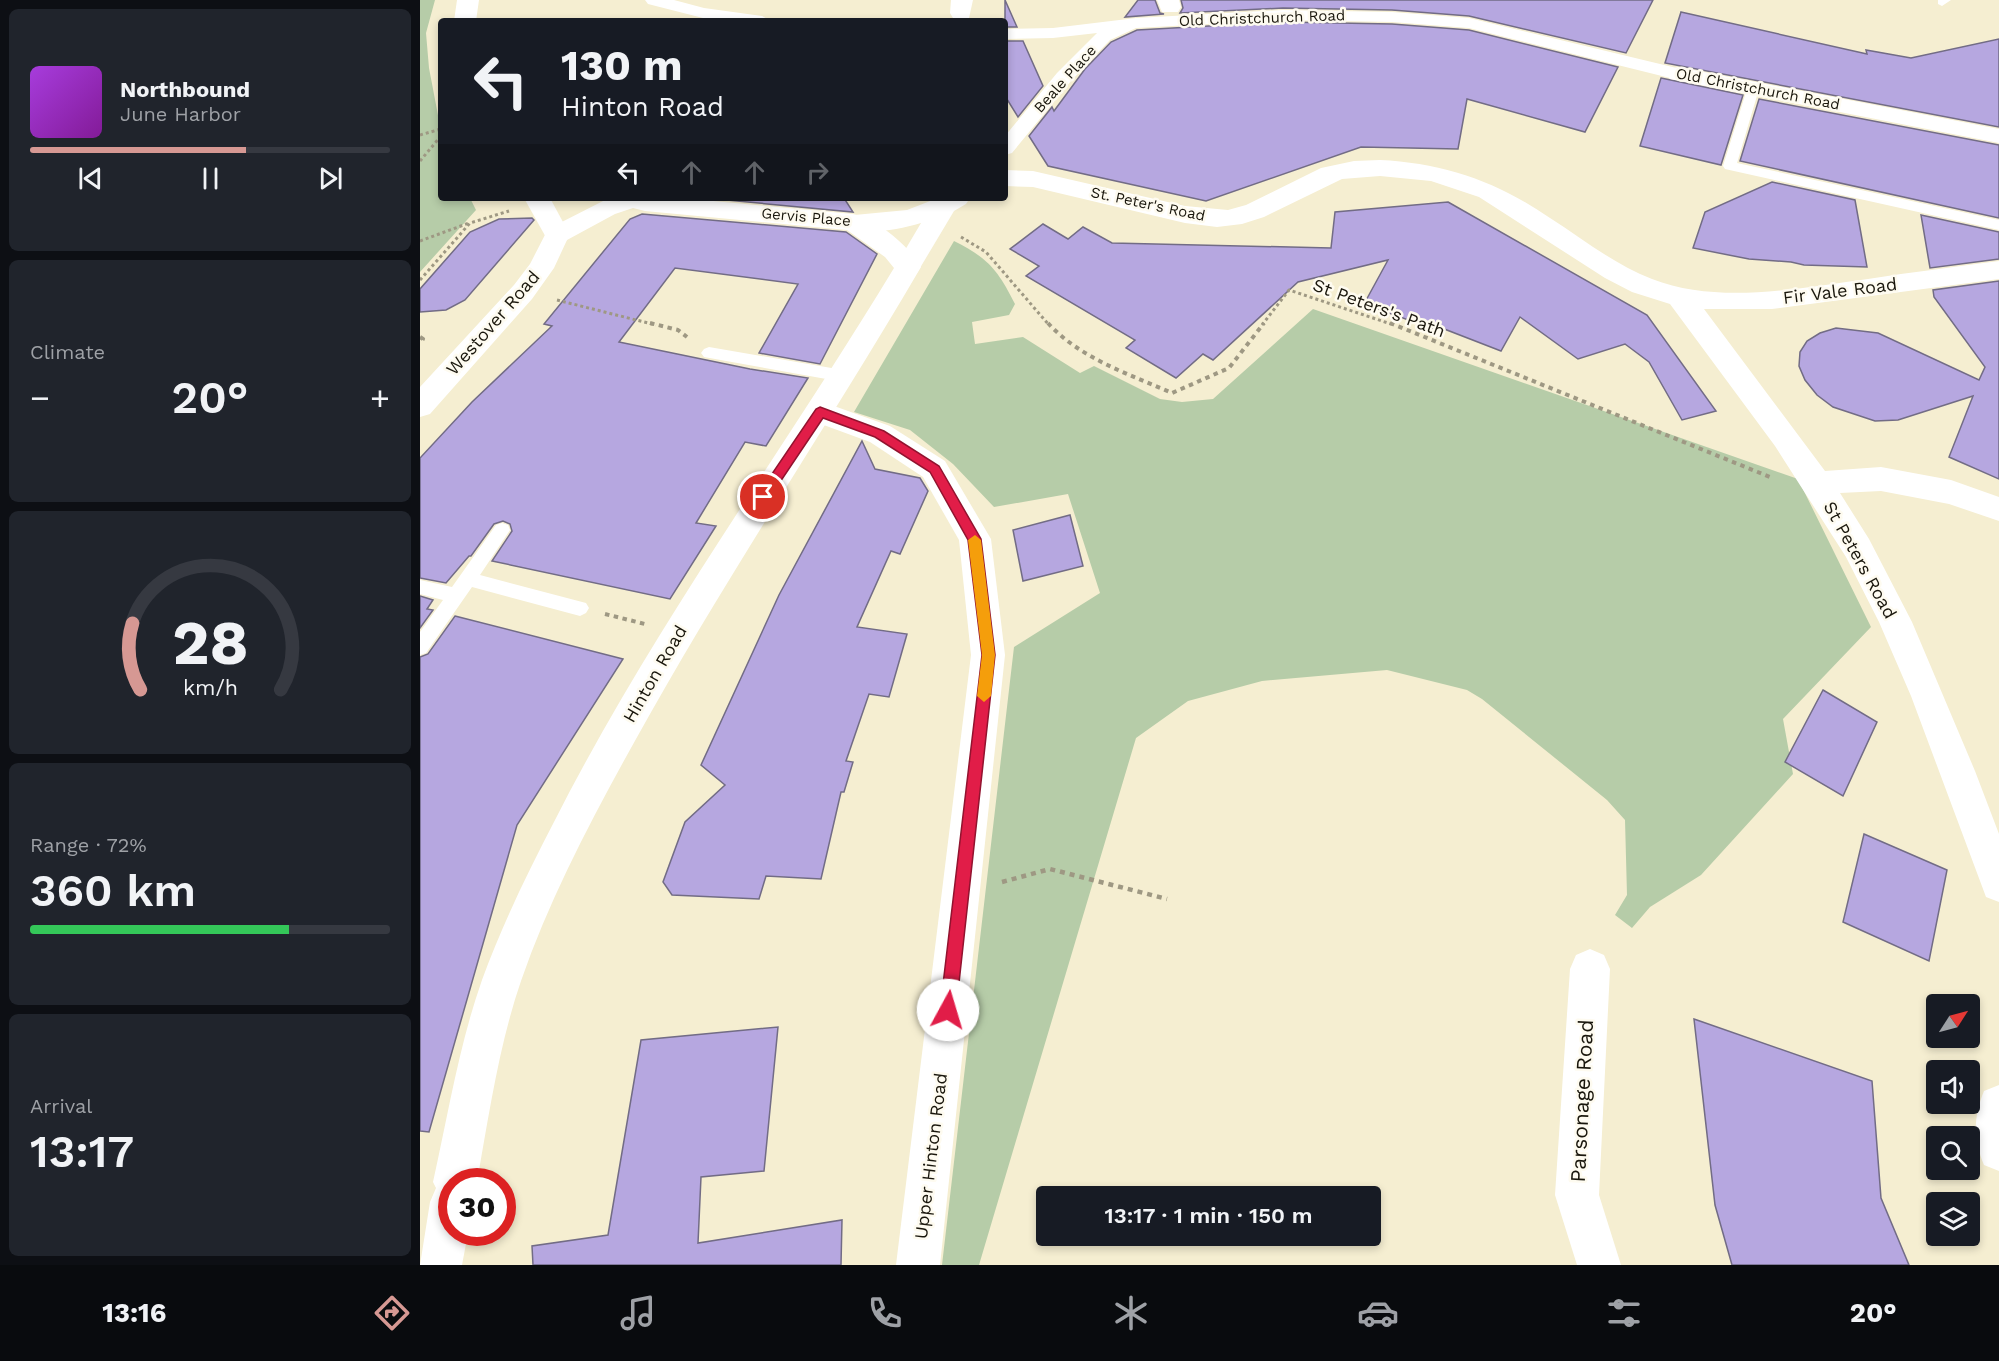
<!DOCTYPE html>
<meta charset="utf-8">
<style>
:root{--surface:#171b24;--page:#20242c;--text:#f1f3f6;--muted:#9ea1a6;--line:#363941;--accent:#d69893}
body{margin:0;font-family:"Work Sans",sans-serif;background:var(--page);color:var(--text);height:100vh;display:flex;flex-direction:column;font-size:22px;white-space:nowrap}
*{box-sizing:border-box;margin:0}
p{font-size:20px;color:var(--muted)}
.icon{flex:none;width:33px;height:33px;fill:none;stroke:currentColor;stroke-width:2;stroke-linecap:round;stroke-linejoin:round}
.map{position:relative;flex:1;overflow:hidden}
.panel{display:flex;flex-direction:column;gap:9px;padding:9px;background:#0d0f14;width:420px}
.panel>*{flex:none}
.top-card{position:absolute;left:18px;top:18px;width:570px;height:183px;border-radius:6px;box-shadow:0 3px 9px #0003;background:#171b24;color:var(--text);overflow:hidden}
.needle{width:39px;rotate:54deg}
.buttons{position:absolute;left:1506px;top:994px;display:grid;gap:12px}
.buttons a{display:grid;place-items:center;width:54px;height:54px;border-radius:6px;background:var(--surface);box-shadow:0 3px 9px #0003;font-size:30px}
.speed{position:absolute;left:18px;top:1168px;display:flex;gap:12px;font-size:30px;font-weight:700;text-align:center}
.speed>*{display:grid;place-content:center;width:78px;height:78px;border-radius:50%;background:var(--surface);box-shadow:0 3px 9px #0003;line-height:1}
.speed .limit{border:9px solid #d22;background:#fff;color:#111}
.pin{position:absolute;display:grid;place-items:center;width:51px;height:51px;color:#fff;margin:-26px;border:3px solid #fff;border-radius:50%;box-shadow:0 2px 6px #0007}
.me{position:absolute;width:66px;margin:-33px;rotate:6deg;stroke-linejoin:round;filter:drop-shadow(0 0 4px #0008)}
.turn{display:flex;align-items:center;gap:21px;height:126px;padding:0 24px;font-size:27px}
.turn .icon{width:78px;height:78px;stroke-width:2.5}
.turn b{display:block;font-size:42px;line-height:51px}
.lanes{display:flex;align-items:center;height:57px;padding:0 24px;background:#0003;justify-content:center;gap:30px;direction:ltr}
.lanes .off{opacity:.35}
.big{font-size:45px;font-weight:600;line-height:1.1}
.panel .widget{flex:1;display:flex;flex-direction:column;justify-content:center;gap:9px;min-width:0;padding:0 21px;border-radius:9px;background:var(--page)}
.panel .dial{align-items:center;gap:0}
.dial svg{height:156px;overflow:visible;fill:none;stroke:var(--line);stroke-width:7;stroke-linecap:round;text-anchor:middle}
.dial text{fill:var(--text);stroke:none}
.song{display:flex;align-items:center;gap:18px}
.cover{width:72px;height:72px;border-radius:9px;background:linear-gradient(135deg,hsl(280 70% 55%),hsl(290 70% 35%))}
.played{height:6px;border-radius:3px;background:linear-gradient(90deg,var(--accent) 60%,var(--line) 60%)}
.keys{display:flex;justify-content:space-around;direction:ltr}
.heat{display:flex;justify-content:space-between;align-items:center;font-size:33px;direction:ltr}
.charge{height:9px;border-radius:4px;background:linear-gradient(90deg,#34c759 72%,var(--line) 0)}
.trip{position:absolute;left:616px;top:1186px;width:345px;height:60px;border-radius:6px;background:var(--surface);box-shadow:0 3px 9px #0003;font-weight:600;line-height:60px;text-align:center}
.dock{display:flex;height:96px;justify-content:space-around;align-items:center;background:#090b0e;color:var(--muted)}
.dock .icon{width:42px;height:42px}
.dock .active{color:var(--accent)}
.dock b{font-size:27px;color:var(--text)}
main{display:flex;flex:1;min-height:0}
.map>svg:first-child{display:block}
</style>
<main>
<section class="panel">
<div class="widget">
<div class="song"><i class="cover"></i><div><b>Northbound</b><p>June Harbor</p></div></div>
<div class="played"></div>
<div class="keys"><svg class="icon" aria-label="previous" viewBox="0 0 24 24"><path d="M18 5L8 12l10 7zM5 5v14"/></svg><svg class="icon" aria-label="pause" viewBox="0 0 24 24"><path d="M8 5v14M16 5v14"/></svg><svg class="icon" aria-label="next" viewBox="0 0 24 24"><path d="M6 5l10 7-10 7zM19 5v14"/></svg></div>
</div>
<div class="widget"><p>Climate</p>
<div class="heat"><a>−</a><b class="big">20°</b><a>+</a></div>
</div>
<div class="widget dial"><svg viewBox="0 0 100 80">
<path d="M14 69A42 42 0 1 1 86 69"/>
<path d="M14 69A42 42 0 0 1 10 35" stroke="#d69893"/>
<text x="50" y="56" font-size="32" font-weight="700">28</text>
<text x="50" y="72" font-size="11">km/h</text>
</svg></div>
<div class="widget"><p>Range · 72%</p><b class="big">360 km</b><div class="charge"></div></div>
<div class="widget"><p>Arrival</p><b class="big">13:17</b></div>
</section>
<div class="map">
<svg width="1579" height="1265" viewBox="0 0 1579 1265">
<rect width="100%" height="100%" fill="#f5eed1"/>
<g fill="#b6cca8">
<polygon points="0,0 15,0 6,33 9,68 21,131 21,198 50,198 56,210 0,272"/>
<path d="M534,241C568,258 578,270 595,304L589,315L552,322L555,344L603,337L660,373L674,366L740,399L762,402L793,399L893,309L1378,479L1451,627L1363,719L1373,774L1281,875L1230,907L1212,928L1195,915L1207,895L1205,820L1187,800L1062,699L1047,690L967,670L842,681L768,701L716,738L559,1265H522L594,647L680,593L648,494L574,507L533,464L490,430L434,412Z"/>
</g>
<g fill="#b6a7e0" stroke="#726c85" stroke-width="1.5">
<polygon points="585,0 597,27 585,27"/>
<polygon points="718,0 735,0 740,13 744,14 705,17"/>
<polygon points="761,0 1233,0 1206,53 1049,16 972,10 863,8 760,13 763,8"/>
<polygon points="1261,12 1447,54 1446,50 1491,58 1579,39 1579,127 1245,63"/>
<polygon points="863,22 972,24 1049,30 1198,67 1165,132 1047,99 1038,149 941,147 786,201 628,166 609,136 632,107 634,111 665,69 691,42 717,30"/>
<polygon points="585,41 603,41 623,86 598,117 585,96"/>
<polygon points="1241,78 1323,95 1301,165 1220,146"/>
<polygon points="1339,99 1579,145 1579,218 1320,161"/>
<polygon points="1352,182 1435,200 1447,267 1384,265 1371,262 1329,259 1273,248 1285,212"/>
<polygon points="285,198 424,198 433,212"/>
<polygon points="1028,202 1227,315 1296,411 1262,420 1229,362 1205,344 1158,359 1100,317 1081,351 1019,327 1016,330 944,304 968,260 878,282 793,360 783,354 756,378 706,348 715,340 606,276 619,266 590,249 623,224 648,239 663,227 692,243 911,248 915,212"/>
<polygon points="222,214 426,232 457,254 400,364 339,353 378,284 255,268 199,342 330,369 388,378 346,446 325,442 276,523 296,526 250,599 72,561 92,531 90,524 83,521 74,524 51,556 49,556 26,583 0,578 0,458 52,402 132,326 124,324 210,219"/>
<polygon points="1501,215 1579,232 1579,259 1510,268"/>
<polygon points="112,218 114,220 45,300 26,310 0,312 0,289 50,232 79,219"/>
<polygon points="1579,281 1579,479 1529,457 1553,396 1478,420 1455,421 1413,407 1397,395 1385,380 1379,366 1380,352 1387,341 1400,333 1416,328 1458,333 1559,380 1565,367 1514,297 1513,290"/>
<polygon points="442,441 455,469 500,478 508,491 480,554 471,551 437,627 487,634 469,697 449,694 426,761 433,762 424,792 421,792 401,879 346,876 339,899 252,895 243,882 265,822 305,785 281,765 359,595"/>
<polygon points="650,515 663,566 603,581 593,530"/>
<polygon points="0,596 13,600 7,609 13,610 0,628"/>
<polygon points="35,616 203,659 97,825 9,1132 0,1131 0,657 8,654"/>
<polygon points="1403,690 1457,722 1423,796 1365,762"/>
<polygon points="1444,834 1527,870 1509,961 1423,922"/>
<polygon points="1274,1019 1452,1081 1461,1198 1489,1265 1312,1265 1295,1205"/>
<polygon points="358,1027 344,1171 281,1177 278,1243 422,1220 421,1265 113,1265 112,1246 188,1235 221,1040"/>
</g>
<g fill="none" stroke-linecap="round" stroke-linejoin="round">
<g stroke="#9e9883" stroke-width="3" stroke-dasharray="3 3" stroke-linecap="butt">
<polyline points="0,135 21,129"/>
<polyline points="0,161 21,136"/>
<polyline points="541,237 566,252 629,325"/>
<polyline points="0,241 49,223"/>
<polyline points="0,280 50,223 89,211"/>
<polyline points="137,300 236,325"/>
<polyline points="842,325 869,290 974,325"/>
</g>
<g stroke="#9e9883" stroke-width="4" stroke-dasharray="4.5 4.5" stroke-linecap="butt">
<polyline points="230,323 258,330 267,337"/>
<path d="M628,323C659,358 711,375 752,393L809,368L844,323"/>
<polyline points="970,323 1350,477"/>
<polyline points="0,337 3,339 0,343"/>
<polyline points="185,614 225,624"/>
</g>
<polyline stroke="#9e9883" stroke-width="4.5" stroke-dasharray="5 5" stroke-linecap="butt" points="582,882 630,869 747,899"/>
<g fill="#fff" fill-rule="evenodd">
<polygon points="1518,0 1531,0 1522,6 1518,4"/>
<polygon points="1333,85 1339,89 1317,163 1579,220 1579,230 1305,169 1303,166 1327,89"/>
<polygon points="289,347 423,370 431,376 423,382 284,357 281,353 284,349"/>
<polygon points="82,523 88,525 90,530 60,575 166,603 169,608 166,613 160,616 52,587 6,653 0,655 0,632 23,600 0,594 0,580 32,587 76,525"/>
</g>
<g fill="#fff" fill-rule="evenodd">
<polygon points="225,0 254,0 284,8 342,16 351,21 283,18 228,4"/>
<polygon points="863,10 972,12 1049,18 1265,70 1267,74 1258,80 1049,28 972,22 863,20 716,28 690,40 651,81 592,153 585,155 585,136 637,73 677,33 633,38 585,39 585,29 633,28 716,18"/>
</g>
<g fill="#fff" fill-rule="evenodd">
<polygon points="37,0 59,0 56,21 34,21"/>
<polygon points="531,0 553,0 549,18 533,18 530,13"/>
<polygon points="737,0 759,0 761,7 758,12 742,12"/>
<polygon points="1258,67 1579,129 1579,143 1250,79 1247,74 1250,69"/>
<path d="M960,160C1024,163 1078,182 1130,218C1163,239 1195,265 1232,279C1299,305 1379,288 1448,279C1492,272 1535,267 1579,261V279L1352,309H1284L1405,471L1461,467L1531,480L1579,497V521L1529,504L1461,491L1420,493L1449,539L1492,622L1555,771L1579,834V902L1566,897L1491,696L1459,622L1426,557L1355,446L1250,304L1212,292L1185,278L1059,197L1011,181L960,176L922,179L844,217L822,224L797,227L765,223L613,187L585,186V170L613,171L765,206L808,210L826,205L901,168L934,161Z"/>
<polygon points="104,198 130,198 150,235 146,241 137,244 128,241"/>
<path d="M518,198H550L546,204L534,211L497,273L488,276L479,273L475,267L501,223C477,230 449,235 424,228L420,222L424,216L487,210Z"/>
<polygon points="400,401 470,426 525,461 571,539 585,655 520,1265 476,1265 551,655 539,540 503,477 450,442 390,420 386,412 390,404"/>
<polygon points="1170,949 1184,955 1190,969 1179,1195 1201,1265 1157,1265 1135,1195 1150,969 1156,955"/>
<path d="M1579,1085V1171L1564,1165C1553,1139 1553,1118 1564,1091Z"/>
</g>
<path fill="#fff" fill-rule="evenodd" d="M189,198H261L433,214C458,220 488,245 501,267C408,426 305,578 216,739C173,816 130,897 101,981C79,1045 69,1115 57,1182H32V1233H48L42,1265H0L10,1202L16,1188L13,1182C28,1115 39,1045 62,980C82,925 108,872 135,820C233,627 362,453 474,268L465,257L427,230L225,211L213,208L195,214L147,240L134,268L112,299L10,414L0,417V387L94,285L110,264L128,229Z"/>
</g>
<polygon fill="#e11d48" stroke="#92132f" stroke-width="1.5" points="400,407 464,431 519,466 561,539 575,655 536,1010 534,1016 528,1018 522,1016 520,1010 562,655 548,540 510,472 455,437 403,418 348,500 339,500 339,493 396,409"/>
<polygon fill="#f59e0b" points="555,535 561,540 575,655 571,696 564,702 557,696 562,655 548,540"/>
<g text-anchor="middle" stroke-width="5" stroke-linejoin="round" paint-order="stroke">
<g font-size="15" fill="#19160c" stroke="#fefbf0">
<text transform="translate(842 18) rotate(-2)" y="5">Old Christchurch Road</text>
<text transform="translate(645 79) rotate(-48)" y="5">Beale Place</text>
<text transform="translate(1338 89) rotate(11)" y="5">Old Christchurch Road</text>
<text transform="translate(728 204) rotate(12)" y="5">St. Peter's Road</text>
<text transform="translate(386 217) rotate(5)" y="5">Gervis Place</text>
</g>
<g font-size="18" fill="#19160c" stroke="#fefbf0">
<text transform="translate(1420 291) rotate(-7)" y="6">Fir Vale Road</text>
<text transform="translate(959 308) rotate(20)" y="6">St Peters's Path</text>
<text transform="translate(73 323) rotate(-49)" y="6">Westover Road</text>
<text transform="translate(1440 560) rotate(61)" y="6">St Peters Road</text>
<text transform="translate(235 674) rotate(-60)" y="6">Hinton Road</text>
<text transform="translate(511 1156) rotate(-83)" y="6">Upper Hinton Road</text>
</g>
<g font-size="21" fill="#19160c" stroke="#fefbf0">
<text transform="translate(1162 1101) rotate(-87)" y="7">Parsonage Road</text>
</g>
</g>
</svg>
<div class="buttons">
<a><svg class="needle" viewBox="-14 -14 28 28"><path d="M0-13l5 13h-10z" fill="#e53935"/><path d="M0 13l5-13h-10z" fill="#9ea1a6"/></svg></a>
<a><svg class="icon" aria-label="sound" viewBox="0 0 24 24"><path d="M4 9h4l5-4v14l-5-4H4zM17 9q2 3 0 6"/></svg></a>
<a><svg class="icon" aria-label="search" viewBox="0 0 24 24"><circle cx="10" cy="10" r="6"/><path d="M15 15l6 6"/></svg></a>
<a><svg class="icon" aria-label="layers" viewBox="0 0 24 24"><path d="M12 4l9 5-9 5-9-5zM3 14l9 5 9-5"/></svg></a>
</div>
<div class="speed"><div class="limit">30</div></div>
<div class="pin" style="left:343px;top:497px;background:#d93025"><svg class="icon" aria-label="arrive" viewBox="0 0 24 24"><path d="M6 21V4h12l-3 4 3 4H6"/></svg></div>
<svg class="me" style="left:528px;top:1010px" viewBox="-20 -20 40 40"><circle r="19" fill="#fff"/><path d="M0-13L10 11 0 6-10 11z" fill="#e11d48"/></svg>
<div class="trip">13:17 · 1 min · 150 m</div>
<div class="top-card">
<div class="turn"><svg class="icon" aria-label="left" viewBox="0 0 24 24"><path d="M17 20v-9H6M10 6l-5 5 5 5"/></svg><div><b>130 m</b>Hinton Road</div></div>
<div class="lanes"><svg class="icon" aria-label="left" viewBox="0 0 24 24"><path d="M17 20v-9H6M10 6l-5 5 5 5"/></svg><svg class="icon off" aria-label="ahead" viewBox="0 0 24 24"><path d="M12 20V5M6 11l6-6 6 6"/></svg><svg class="icon off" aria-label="ahead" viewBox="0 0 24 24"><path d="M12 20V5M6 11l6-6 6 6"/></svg><svg class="icon off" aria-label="right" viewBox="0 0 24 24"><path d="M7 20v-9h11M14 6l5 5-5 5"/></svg></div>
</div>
</div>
</main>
<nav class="dock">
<b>13:16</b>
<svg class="icon active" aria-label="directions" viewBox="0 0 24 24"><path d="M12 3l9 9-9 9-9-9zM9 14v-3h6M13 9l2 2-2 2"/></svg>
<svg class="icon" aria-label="music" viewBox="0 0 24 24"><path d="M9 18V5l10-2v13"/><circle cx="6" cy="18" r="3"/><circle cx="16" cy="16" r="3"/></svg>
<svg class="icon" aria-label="phone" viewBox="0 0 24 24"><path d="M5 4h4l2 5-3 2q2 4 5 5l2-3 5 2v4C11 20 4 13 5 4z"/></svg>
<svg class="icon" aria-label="climate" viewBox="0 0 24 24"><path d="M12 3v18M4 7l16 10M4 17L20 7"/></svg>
<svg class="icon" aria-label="car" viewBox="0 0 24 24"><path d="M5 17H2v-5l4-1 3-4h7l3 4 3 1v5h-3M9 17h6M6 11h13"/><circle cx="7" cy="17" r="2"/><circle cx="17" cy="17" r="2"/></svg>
<svg class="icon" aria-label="filters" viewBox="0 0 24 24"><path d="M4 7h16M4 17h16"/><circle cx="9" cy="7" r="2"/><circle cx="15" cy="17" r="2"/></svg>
<b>20°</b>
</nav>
